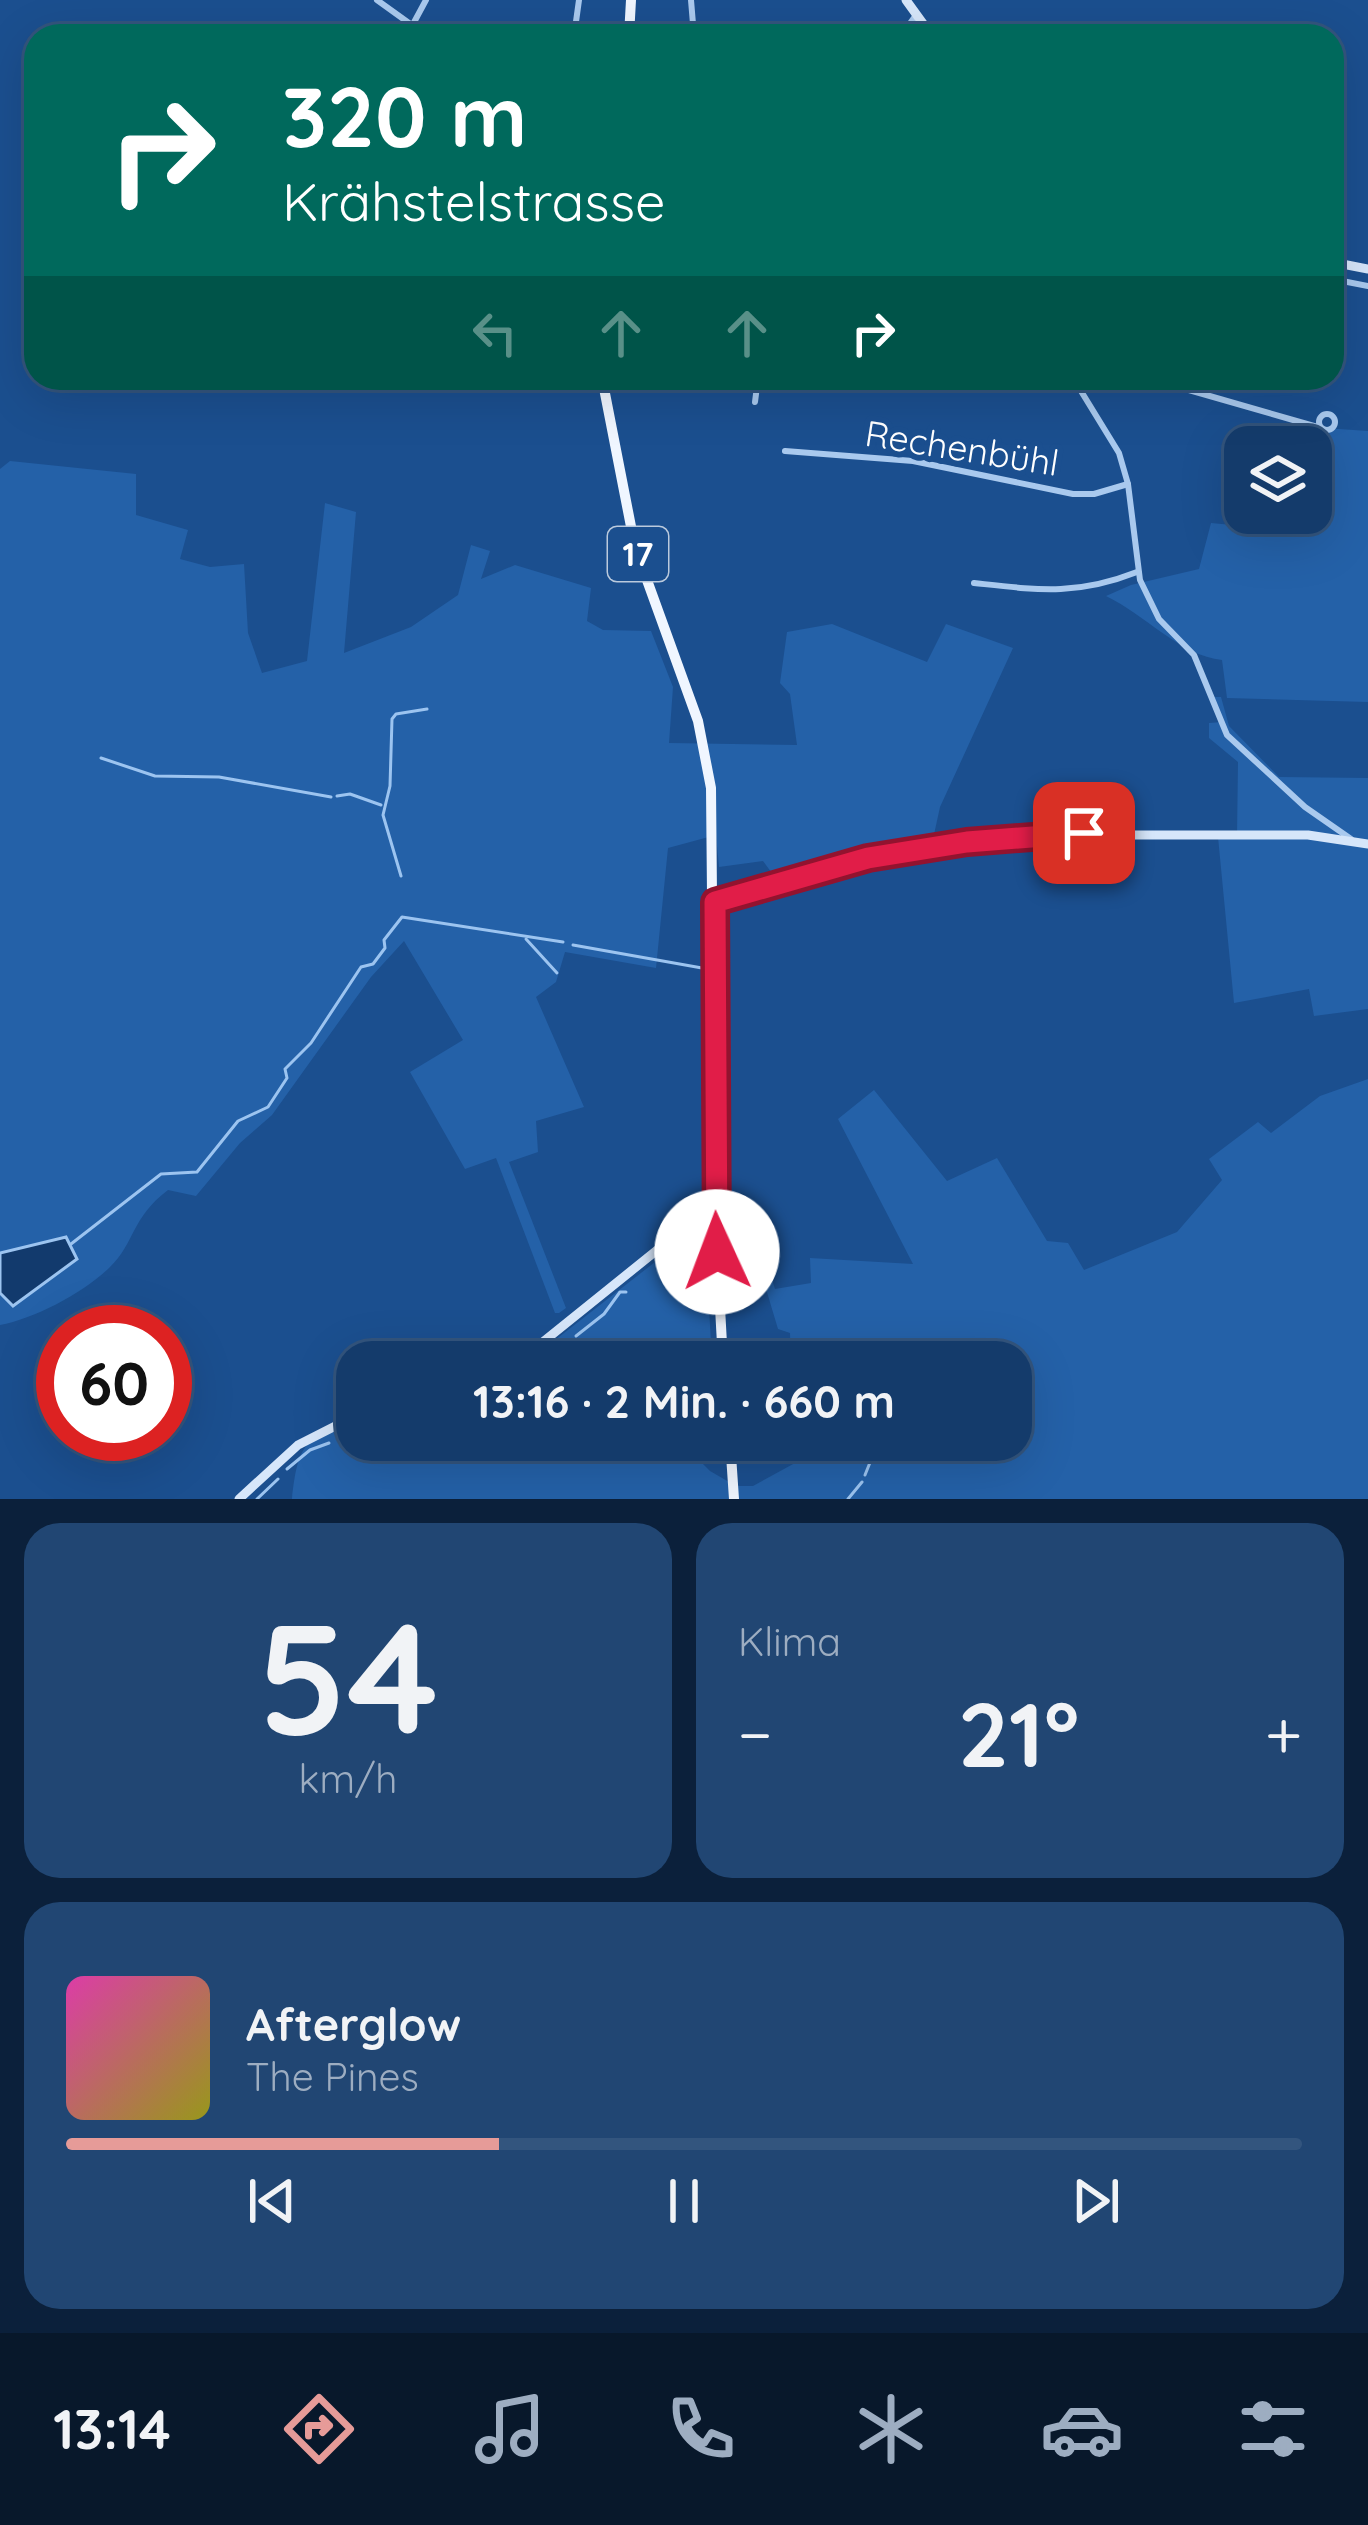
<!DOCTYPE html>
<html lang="de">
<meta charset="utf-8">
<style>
:root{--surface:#143b6b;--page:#214673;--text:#f1f3f6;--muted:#9dadc1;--line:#33557e;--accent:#e69b98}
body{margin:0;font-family:Quicksand,sans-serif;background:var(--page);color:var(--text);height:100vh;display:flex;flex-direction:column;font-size:45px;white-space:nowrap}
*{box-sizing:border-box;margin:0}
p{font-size:39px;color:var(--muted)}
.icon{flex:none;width:66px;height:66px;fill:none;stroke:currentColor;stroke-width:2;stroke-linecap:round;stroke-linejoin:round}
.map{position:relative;height:1499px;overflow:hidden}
.details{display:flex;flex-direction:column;gap:24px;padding:24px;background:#0b203b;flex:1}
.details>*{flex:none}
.guide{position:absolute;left:24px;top:24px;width:1320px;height:366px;border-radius:36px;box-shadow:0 12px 48px #0002,0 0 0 3px var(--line);background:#00695c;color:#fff;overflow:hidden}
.controls{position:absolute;left:1224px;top:426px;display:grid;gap:24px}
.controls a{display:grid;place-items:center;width:108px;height:108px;border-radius:24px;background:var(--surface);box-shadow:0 12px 48px #0002,0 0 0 3px var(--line);font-size:60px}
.speed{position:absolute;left:36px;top:1305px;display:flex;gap:24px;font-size:60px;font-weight:700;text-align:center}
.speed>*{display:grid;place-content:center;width:156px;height:156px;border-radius:50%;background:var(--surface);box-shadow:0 12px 48px #0002,0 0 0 3px var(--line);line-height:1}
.speed .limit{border:18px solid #d22;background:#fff;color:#111}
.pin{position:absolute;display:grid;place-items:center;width:102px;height:102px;color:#fff;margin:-51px;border-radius:24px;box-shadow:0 6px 18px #0006}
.me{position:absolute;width:132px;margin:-66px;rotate:358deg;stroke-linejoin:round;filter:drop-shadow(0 0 9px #0008)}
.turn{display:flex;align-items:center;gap:42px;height:252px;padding:0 60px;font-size:54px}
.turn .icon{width:156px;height:156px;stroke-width:2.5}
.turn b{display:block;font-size:84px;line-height:102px}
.lanes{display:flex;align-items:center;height:114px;padding:0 60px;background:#0003;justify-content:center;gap:60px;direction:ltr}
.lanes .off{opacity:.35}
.big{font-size:90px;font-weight:800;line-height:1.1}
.details .widget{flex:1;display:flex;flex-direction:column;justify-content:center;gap:18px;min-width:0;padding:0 42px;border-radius:36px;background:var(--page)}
.details .dial{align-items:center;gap:0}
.dial b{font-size:156px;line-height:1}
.song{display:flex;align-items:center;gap:36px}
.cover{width:144px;height:144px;border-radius:18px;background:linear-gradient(135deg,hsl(320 70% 55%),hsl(60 70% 35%))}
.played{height:12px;border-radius:6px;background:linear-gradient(90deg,var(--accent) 35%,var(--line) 35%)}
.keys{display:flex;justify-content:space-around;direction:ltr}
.heat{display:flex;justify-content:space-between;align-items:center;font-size:66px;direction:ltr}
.details .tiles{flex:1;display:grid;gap:24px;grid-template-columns:1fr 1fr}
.widget:last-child{grid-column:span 2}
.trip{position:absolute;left:336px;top:1341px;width:696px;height:120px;border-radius:36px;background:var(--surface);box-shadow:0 12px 48px #0002,0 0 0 3px var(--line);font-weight:800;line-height:120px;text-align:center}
.menu{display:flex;height:192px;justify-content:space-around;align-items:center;background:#08182b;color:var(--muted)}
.menu .icon{width:84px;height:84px}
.menu .active{color:var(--accent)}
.menu b{font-size:54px;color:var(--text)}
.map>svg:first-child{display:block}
</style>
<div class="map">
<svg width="1368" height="1499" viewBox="0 0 1368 1499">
<rect width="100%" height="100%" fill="#1b4f8f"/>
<g fill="#2461a8">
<path d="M1324,428L1368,431V702L1227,698L1222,660C1181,656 1144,614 1106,596L1131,585L1199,569L1211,523L1295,531L1300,513H1311V474Z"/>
<path d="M10,461L136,474V515L188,530L180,559L210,567L244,564L248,633L262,673L307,661L325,503L356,512L344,653L411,627L458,595L471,545L490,551L481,579L515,565L591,588L587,621L603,630L651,631L673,687L669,743L797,745L790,694L780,683L787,632L832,624L927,662L946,624L1013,648L940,807L933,839L777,880L763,861L719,867L716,835L668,848L656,968L565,952L556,982L536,997L584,1107L536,1121L538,1152L509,1162L566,1308L559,1313H555L496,1158L465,1169L410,1072L463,1040L404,941L371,977L272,1115L240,1143L196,1196L168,1190C131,1218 135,1243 110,1267C85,1292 34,1319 0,1325V469Z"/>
<polygon points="1213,697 1221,697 1229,726 1279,777 1368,778 1368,1009 1314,1016 1309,989 1234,1003 1218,837 1237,836 1238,762 1209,738 1209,723 1222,722"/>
<path d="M1368,1079V1499H292C298,1445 304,1436 357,1422V1440H679L710,1471L736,1486H753L806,1457L859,1460L865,1440H1011V1362H791L790,1333L778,1329L755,1252L724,1247L727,1237L759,1238L775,1289L811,1283L810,1258L913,1264L838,1119L874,1090L947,1181L997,1158L1047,1241L1068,1243L1084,1270L1177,1232L1222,1180L1209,1159L1258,1122L1271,1133L1320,1096Z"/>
<polygon points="696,1230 705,1234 712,1362 527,1362"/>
</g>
<polygon fill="#123a6d" stroke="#9cc4f0" stroke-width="3" points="66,1237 77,1259 13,1306 0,1293 0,1253"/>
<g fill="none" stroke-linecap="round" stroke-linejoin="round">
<g stroke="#9cc4f0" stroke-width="3">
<polyline points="101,758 155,776 219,777 331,797"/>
<polyline points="337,796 350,794 381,805"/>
<polyline points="401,876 383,815 390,786 392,719 396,714 427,709"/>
<polyline points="526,939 557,973"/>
<polyline points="573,945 702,968"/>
<polyline points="71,1244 161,1174 197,1172 238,1121 268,1107 287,1078 285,1069 311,1043 361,967 373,964 385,948 384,940 402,917 563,942"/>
<polyline points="576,1336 604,1314 620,1292 626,1292"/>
<polyline points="532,1362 565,1343"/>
<polyline points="339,1435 357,1427"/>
<polyline points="287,1469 310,1450 329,1443"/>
<polyline points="865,1475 879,1440"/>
<polyline points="257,1499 278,1479"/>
<polyline points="848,1499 862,1482"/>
</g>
<polyline stroke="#3d69a0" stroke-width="6" stroke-dasharray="6 3" stroke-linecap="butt" points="775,25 799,28"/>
<g stroke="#a9c9ee" stroke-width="6">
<polyline points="377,0 427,36"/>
<polyline points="691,0 694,36"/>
<polyline points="412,26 426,0"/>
<polyline points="695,28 775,25"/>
<polyline points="799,28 835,36"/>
<polyline points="574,36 579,0"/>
<polyline points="901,36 916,15"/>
<polyline points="1332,279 1368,286"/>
<polyline points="1073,378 1119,453 1128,484 1140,580 1159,619 1194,655 1227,735 1305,807 1351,839"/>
<polyline points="1147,378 1321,428"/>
<polyline points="755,402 758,378"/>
<circle cx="1327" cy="422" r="8"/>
<polyline points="785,451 913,461 1073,494 1094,494 1128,484"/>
<path d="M974,583C1038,590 1076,596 1137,572"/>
</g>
<g stroke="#d6e6fa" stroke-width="9">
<polyline points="906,0 932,36"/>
<polyline points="1332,262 1368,269"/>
<polyline points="715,902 868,858 1024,835 1308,835 1368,844"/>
<polyline points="518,1362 682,1230 702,1217 715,1216"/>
<polyline points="239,1499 298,1445 357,1415"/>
</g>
<g stroke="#f0f6ff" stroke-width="10">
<polyline points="629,36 631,0"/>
<polyline points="602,378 635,547 698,721 711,788 715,1216 723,1362"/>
<polyline points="730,1440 734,1499"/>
</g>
</g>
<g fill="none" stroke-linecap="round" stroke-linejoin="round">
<defs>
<polyline id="route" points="717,1252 715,902 868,858 967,842 1084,833"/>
</defs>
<use href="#route" stroke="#92132f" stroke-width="30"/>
<use href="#route" stroke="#e11d48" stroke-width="21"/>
</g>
<g text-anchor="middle" stroke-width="12" stroke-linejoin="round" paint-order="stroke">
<rect fill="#1b4f8f" stroke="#bbcadd" stroke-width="3" x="608" y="527" width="60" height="54" rx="9"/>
<g font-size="33" font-weight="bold" fill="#fff">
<text x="638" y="566">17</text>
</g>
<g font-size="36" fill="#fff" stroke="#1b4f8f">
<text transform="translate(962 448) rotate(9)" y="13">Rechenbühl</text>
</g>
</g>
</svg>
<div class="controls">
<a><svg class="icon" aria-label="layers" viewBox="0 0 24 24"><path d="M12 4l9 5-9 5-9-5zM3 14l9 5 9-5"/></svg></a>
</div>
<div class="speed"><div class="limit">60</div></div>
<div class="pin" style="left:1084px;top:833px;background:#d93025"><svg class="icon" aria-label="arrive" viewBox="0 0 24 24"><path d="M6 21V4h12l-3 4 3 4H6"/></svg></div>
<svg class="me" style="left:717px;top:1252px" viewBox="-20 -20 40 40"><circle r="19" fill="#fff"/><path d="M0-13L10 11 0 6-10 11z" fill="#e11d48"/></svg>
<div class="trip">13:16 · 2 Min. · 660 m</div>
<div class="guide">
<div class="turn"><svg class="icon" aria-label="right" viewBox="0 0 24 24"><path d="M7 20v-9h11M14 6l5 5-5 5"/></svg><div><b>320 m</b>Krähstelstrasse</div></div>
<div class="lanes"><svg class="icon off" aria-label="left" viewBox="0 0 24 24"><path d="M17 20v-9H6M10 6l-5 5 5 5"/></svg><svg class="icon off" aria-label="ahead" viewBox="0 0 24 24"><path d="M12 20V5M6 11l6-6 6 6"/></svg><svg class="icon off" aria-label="ahead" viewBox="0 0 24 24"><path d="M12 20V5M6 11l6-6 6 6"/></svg><svg class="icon" aria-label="right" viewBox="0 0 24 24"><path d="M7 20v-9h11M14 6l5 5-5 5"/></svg></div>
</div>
</div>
<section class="details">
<div class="tiles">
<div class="widget dial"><b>54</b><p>km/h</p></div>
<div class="widget"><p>Klima</p>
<div class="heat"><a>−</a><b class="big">21°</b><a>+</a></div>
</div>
<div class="widget">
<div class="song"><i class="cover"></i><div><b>Afterglow</b><p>The Pines</p></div></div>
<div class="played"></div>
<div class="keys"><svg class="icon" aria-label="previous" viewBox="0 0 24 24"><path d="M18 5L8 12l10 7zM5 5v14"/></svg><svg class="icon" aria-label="pause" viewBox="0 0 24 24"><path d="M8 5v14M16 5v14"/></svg><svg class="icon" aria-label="next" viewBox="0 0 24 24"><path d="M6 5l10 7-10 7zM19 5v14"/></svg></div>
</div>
</div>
</section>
<nav class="menu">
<b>13:14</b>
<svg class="icon active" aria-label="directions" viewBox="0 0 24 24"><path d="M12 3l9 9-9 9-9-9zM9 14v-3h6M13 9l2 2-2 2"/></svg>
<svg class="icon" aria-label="music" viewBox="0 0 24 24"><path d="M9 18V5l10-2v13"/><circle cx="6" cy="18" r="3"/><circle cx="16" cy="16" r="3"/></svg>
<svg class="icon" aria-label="phone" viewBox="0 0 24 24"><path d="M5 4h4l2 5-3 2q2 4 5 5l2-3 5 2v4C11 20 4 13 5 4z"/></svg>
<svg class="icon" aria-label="climate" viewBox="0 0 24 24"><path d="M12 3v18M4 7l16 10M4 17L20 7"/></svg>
<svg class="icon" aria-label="car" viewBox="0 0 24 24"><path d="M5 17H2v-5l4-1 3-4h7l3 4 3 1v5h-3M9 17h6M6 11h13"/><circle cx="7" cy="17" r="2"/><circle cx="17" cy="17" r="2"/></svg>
<svg class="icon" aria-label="filters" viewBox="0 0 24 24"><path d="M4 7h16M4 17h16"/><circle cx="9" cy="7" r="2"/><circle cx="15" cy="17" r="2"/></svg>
</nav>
